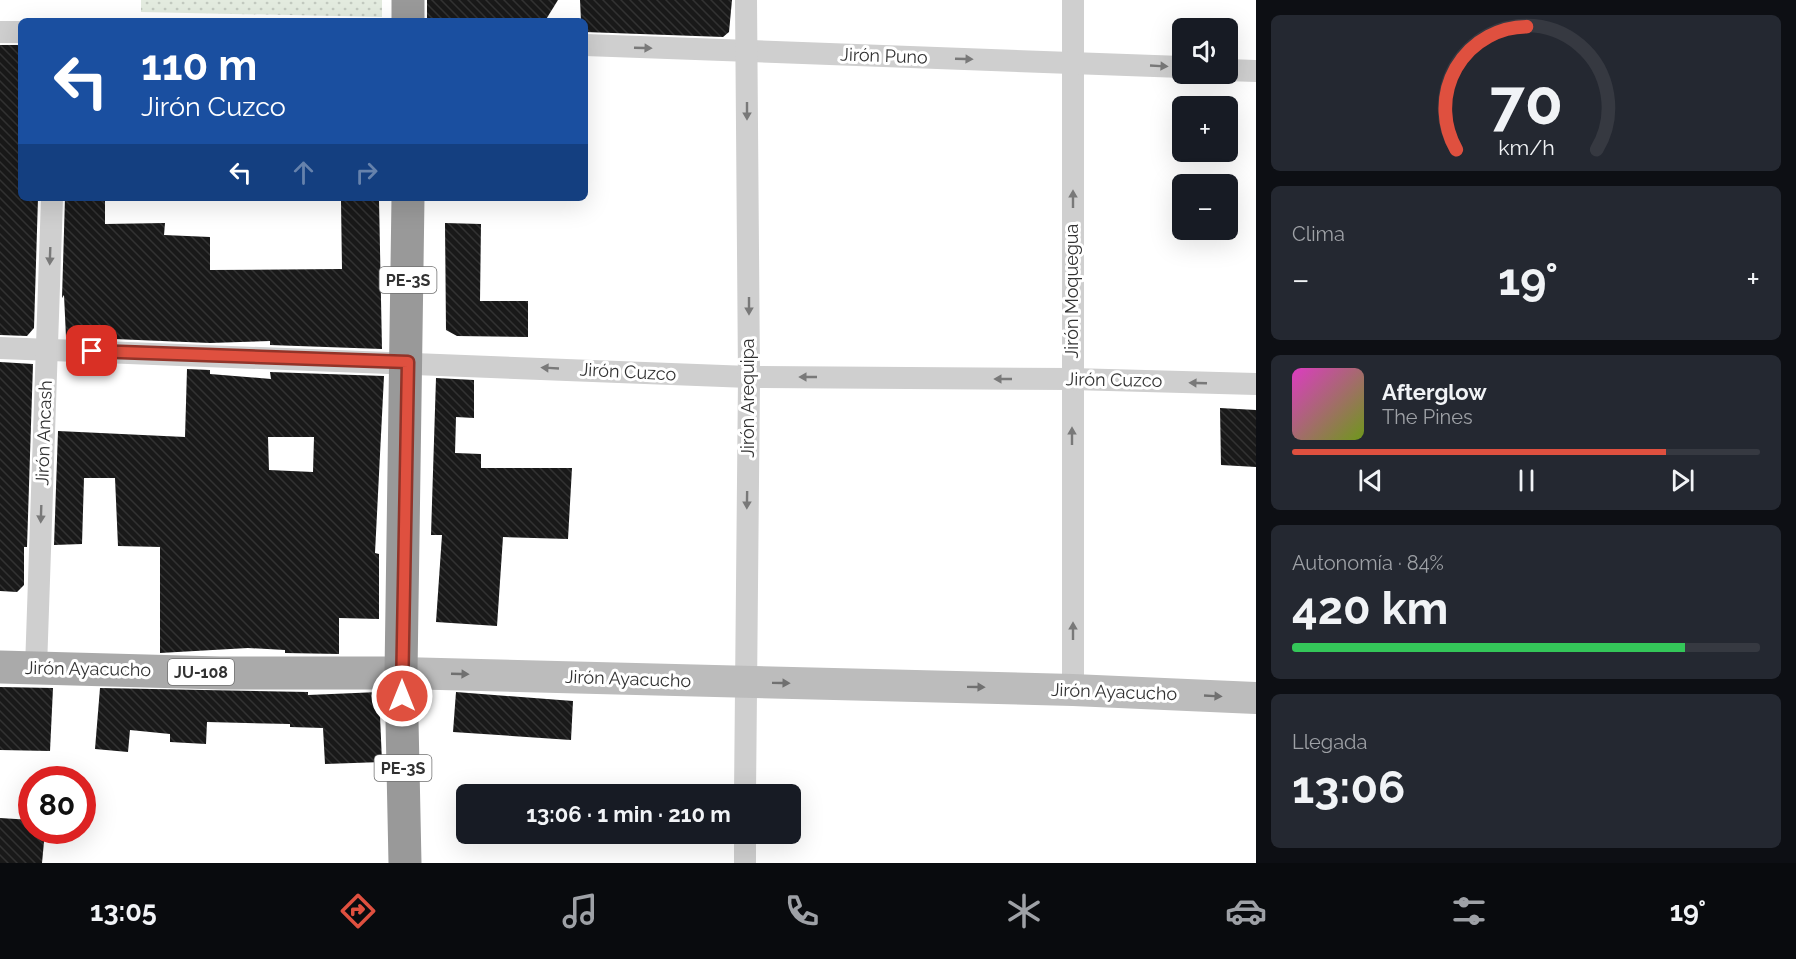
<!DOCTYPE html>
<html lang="es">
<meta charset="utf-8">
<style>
:root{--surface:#171b24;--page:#242831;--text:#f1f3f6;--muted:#9ea1a6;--line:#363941;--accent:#df503f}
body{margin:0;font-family:Raleway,sans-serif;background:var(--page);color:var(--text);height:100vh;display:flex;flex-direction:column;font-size:22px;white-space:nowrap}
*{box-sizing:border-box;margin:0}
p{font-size:20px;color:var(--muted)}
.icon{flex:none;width:33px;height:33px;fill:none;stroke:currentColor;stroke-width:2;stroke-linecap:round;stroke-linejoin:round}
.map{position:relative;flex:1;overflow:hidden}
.details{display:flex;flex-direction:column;gap:15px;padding:15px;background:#0d0f14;width:540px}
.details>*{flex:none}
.hud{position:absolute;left:18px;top:18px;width:570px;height:183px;border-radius:9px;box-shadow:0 6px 24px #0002;background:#1a4fa0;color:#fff;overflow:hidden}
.controls{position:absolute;left:1172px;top:18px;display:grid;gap:12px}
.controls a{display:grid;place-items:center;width:66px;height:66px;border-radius:9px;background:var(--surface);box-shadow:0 6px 24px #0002;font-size:30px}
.speed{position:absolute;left:18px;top:766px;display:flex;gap:12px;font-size:30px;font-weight:700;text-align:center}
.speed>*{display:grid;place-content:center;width:78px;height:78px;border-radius:50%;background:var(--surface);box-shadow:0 6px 24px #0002;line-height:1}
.speed .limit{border:9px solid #d22;background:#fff;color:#111}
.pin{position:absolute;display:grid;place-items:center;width:51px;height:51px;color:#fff;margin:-26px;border-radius:12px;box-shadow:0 3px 9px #0006}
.me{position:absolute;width:66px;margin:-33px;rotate:0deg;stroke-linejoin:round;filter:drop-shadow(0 0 4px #0008)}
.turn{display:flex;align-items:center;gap:21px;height:126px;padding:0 24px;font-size:27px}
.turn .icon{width:78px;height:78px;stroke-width:2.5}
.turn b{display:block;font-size:42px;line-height:51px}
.lanes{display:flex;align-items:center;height:57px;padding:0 24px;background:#0003;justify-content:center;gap:30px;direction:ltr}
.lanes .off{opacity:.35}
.big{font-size:45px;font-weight:700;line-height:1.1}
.details .tile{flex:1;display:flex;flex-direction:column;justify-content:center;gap:9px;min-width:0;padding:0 21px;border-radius:9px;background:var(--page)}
.details .dial{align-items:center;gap:0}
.dial svg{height:156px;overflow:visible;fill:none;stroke:var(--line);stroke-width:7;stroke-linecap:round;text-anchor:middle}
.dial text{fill:var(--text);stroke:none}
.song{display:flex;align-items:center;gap:18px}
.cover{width:72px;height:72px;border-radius:9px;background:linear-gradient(135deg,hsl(310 70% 55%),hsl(80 70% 35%))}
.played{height:6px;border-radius:3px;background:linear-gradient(90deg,var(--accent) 80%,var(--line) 80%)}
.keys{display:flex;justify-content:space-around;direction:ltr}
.heat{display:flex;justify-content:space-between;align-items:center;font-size:33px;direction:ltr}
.charge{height:9px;border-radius:4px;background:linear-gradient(90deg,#34c759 84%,var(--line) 0)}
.trip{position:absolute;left:456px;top:784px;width:345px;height:60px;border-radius:9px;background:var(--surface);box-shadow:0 6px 24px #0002;font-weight:700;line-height:60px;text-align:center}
.dock{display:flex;height:96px;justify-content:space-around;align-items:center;background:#090b0e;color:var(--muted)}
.dock .icon{width:42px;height:42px}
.dock .on{color:var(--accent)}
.dock b{font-size:27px;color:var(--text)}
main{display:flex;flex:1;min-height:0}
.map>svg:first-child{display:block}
</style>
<main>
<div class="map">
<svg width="1256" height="863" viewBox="0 0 1256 863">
<defs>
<pattern id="park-dots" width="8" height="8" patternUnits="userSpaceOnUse" patternTransform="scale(1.5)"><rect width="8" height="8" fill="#e3ebdf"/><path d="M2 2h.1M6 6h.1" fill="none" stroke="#c3cac0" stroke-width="1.8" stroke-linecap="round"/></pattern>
<pattern id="building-back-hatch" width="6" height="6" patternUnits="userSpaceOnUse" patternTransform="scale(1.5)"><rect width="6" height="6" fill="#191919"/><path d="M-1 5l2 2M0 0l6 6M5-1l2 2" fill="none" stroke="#323232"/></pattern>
</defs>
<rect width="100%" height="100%" fill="#fff"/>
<polygon fill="url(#park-dots)" points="141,0 382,0 382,17 141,12"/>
<g fill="url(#building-back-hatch)" fill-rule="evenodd">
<polygon points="427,0 558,0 545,21 427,21"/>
<polygon points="580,0 732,0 729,32 723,37 585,32 585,21 581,21"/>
<polygon points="0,45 21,45 21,198 38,198 34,328 27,336 0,335"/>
<polygon points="65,198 105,198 105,224 165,223 164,235 210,237 210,270 342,269 341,201 379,200 382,349 270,345 270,341 210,343 66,337 64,295 62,298"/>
<polygon points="445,223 481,224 480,301 528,301 528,337 457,336 446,330"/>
<polygon points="0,362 33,364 27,547 24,547 24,585 17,592 0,591"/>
<path d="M187,369L210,370V374L271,379L270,372L384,376L375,553L379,554V619L339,618V654L285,653V650L248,648L160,653V547L118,546L115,478H84L82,544L54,545L58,431L185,437ZM268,437H314L313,472L269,470Z"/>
<polygon points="436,378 474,380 474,418 456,417 455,453 481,454 481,468 572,468 568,539 503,537 497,626 436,622 442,535 431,535"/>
<polygon points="1220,408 1256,410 1256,467 1221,465"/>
<polygon points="0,687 53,688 50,751 0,750"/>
<polygon points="100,688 308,692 308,695 379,692 382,762 325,764 323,728 290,727 290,724 207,722 206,744 170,742 170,734 130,730 128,752 95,749"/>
<polygon points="456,692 573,701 571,740 453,732"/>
<polygon points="0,818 32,820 32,831 45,831 42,863 0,863"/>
</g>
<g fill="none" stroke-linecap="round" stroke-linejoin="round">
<g stroke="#cfcfcf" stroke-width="22">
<polyline points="1073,0 1073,690"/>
<polyline points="0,32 21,32"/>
<polyline points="585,45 1182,67"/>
<polyline points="1227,70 1256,71"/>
<polyline points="0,348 749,377 1072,379 1256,384"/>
<polyline points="36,668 52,198"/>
<polyline points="745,795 749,377 746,0"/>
<polyline points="745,834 745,863"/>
</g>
<polyline stroke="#bcbcbc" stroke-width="32" points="401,673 1073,690 1256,698"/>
<polyline stroke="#aaa" stroke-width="33" points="0,667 220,673 401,673"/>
<g stroke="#999" stroke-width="33">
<polyline points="408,0 408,21"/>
<polyline points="405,863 401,673 408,198"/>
</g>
</g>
<defs><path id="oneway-solid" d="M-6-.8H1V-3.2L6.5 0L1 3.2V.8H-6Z" transform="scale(1.5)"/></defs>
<g fill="#797979">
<use href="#oneway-solid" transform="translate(643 48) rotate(2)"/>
<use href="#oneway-solid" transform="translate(964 59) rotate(2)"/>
<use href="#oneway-solid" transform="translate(1159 66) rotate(3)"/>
<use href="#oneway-solid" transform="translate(747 111) rotate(90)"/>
<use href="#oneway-solid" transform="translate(1073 199) rotate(-90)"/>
<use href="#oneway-solid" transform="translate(50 256) rotate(92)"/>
<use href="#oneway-solid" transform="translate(749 306) rotate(90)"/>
<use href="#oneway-solid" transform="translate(550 368) rotate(-177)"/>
<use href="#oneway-solid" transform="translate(808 377) rotate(-180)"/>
<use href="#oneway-solid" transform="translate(1003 379) rotate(-180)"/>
<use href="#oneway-solid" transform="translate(1198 383) rotate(-178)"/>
<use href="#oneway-solid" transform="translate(1072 436) rotate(-90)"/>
<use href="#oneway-solid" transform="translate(747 500) rotate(91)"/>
<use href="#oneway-solid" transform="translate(41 514) rotate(92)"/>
<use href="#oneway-solid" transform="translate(1073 631) rotate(-90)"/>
</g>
<g fill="#707070">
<use href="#oneway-solid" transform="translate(460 674) rotate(2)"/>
<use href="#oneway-solid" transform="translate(781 683) rotate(1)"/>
<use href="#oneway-solid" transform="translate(976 687) rotate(1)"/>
<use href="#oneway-solid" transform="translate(1213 696) rotate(3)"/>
</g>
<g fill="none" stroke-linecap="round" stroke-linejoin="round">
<defs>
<polyline id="route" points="92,351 408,362 402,696"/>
</defs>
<use href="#route" stroke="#913429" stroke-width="15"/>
<use href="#route" stroke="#df503f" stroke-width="10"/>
</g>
<g text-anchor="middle" stroke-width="6" stroke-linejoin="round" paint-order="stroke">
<g fill="#fff" stroke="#707070" stroke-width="1.5">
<rect x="379.5" y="267" width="57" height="26" rx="4.5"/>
<rect x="168" y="659" width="66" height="26" rx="4.5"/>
<rect x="374.5" y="755" width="57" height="26" rx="4.5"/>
</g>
<g font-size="16" font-weight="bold" fill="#323232">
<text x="408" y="286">PE-3S</text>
<text x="201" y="678">JU-108</text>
<text x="403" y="774">PE-3S</text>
</g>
<g font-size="18" fill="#323232" stroke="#fff">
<text transform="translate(884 56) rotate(2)" y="6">Jirón Puno</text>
<text transform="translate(1072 291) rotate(-90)" y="6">Jirón Moquegua</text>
<text transform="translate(628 372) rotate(3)" y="6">Jirón Cuzco</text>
<text transform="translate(1114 380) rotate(1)" y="6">Jirón Cuzco</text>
<text transform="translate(748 398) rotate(-90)" y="6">Jirón Arequipa</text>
<text transform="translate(44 433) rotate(-88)" y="6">Jirón Ancash</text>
<text transform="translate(88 669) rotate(1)" y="6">Jirón Ayacucho</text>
<text transform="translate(628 679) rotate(2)" y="6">Jirón Ayacucho</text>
<text transform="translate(1114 692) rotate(2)" y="6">Jirón Ayacucho</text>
</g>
</g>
</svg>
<div class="controls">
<a><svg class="icon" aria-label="sound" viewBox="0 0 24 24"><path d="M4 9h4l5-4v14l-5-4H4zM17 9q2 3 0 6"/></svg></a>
<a>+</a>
<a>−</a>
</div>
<div class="speed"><div class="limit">80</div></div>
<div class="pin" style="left:92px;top:351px;background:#d93025"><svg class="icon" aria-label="arrive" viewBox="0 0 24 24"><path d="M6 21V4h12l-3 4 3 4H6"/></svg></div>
<svg class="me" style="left:402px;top:696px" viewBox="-20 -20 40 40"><circle r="17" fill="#df503f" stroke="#fff" stroke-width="3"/><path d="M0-11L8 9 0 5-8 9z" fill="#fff"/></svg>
<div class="trip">13:06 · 1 min · 210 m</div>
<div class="hud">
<div class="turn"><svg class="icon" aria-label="left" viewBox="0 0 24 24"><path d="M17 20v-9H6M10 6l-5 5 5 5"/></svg><div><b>110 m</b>Jirón Cuzco</div></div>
<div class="lanes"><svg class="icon" aria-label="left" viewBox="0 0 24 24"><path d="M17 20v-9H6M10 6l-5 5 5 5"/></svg><svg class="icon off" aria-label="ahead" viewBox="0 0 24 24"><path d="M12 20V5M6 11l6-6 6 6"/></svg><svg class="icon off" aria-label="right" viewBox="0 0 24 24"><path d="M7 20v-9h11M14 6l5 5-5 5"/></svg></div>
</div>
</div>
<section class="details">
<div class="tile dial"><svg viewBox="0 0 100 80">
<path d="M14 69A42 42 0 1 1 86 69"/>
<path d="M14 69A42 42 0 0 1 50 6" stroke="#df503f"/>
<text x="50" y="56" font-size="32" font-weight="700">70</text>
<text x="50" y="72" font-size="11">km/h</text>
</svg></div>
<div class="tile"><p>Clima</p>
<div class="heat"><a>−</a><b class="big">19°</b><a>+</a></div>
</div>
<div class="tile">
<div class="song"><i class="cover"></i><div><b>Afterglow</b><p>The Pines</p></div></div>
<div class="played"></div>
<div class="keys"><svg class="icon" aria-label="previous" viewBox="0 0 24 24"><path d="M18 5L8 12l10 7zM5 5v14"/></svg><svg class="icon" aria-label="pause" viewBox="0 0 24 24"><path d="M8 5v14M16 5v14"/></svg><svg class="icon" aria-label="next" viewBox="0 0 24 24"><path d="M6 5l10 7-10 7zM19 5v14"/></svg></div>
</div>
<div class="tile"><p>Autonomía · 84%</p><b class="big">420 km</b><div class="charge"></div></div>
<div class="tile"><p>Llegada</p><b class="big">13:06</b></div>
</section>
</main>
<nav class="dock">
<b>13:05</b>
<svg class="icon on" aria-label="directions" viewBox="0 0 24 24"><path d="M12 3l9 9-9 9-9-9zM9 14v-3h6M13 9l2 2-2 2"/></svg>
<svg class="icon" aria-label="music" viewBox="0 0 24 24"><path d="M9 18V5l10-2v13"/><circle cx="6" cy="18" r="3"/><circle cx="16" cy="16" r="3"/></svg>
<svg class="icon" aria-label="phone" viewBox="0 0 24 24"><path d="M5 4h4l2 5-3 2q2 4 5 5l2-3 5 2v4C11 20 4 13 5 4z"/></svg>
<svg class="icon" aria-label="climate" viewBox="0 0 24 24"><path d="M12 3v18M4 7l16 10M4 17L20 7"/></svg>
<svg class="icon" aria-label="car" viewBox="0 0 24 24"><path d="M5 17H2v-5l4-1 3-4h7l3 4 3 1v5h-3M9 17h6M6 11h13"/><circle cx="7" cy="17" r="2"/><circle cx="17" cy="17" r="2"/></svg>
<svg class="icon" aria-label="filters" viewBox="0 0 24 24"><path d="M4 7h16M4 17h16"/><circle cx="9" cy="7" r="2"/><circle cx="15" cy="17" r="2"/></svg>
<b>19°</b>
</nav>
